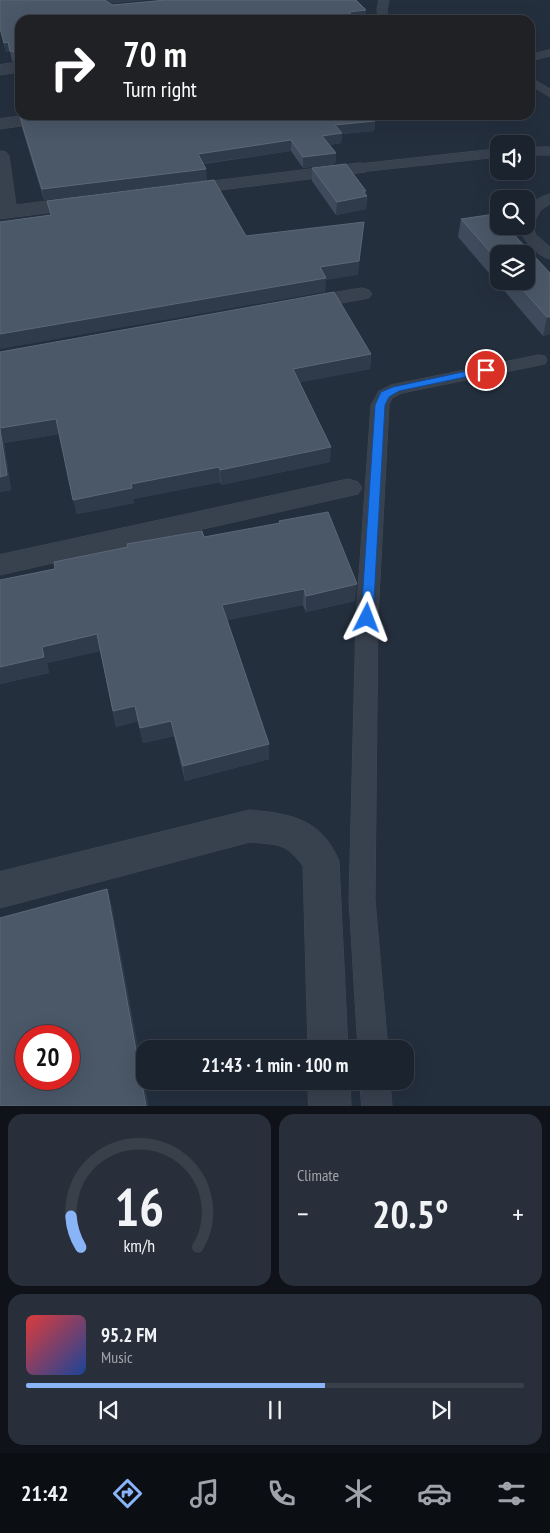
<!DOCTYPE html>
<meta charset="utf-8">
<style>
:root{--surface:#1b232e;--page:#282f3a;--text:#f1f3f6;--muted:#a0a4aa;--line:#39404a;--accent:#8ab4f8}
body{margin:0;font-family:"PT Sans Narrow",sans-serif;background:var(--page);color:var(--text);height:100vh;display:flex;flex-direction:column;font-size:19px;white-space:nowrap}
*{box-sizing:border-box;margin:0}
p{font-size:16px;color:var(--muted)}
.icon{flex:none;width:28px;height:28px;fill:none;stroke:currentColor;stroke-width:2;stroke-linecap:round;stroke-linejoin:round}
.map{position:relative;height:1106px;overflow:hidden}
.details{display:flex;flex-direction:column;gap:8px;padding:8px;background:#0f1319;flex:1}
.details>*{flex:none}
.hud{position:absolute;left:15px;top:15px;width:520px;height:105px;border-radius:15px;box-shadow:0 5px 20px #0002,0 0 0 1px var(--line);background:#202124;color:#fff;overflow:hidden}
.tools{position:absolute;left:490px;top:135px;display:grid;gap:10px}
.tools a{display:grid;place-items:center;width:45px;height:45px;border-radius:10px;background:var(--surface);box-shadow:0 5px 20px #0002,0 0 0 1px var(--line);font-size:25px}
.speed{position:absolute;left:15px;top:1025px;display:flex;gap:10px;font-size:25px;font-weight:700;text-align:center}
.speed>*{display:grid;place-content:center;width:65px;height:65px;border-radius:50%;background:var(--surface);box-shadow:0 5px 20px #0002,0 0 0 1px var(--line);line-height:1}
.speed .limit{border:8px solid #d22;background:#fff;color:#111}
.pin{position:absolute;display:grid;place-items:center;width:42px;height:42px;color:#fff;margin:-21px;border:2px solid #fff;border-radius:50%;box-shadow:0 1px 5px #0007}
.me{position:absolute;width:55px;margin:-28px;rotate:3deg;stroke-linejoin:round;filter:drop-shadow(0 0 4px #0008)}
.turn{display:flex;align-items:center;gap:18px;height:105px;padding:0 25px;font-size:22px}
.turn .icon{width:65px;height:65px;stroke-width:2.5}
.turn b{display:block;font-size:35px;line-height:42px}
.big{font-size:38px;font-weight:700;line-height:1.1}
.details .card{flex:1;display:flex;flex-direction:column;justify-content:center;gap:8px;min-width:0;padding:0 18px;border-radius:15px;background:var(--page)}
.details .dial{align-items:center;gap:0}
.dial svg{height:130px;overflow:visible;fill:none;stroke:var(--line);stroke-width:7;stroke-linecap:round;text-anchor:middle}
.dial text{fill:var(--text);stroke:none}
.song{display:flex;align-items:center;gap:15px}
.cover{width:60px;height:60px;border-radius:8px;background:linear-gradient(135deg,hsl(0 70% 55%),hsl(220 70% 35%))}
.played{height:5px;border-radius:2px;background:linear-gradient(90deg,var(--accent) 60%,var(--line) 60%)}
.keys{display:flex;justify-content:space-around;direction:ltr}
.heat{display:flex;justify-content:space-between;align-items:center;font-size:28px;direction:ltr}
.details .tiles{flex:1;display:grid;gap:8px;grid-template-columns:1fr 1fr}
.card:last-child{grid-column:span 2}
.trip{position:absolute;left:136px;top:1040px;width:278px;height:50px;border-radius:15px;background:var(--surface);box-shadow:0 5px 20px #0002,0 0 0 1px var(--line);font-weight:700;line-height:50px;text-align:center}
.dock{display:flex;height:80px;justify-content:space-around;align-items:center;background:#0b0e12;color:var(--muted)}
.dock .icon{width:35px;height:35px}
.dock .active{color:var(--accent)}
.dock b{font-size:22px;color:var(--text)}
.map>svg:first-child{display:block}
</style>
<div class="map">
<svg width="550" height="1106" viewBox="0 0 550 1106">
<rect width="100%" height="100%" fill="#242f3e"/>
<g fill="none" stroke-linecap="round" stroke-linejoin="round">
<defs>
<g id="service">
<polygon points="379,0 389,0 387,11 389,20 379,20 377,11"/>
<polygon points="550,50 550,56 530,61 530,55"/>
<polygon points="530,77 550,89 550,97 530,85"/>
<rect x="526" y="147" width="24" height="8"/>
<polygon points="499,149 499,157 360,172 354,168 360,164"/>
<path d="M550,194V204L541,210L532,225L536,235L550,247V259C537,256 521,239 519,226H526C526,209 531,199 550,194Z"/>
<polygon points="539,355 545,356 547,360 545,364 402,393 392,398 389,405 378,618 375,900 388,1049 358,1049 349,900 356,618 371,405 379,391 391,385"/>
<polygon points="360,1081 390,1081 392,1106 362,1106"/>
</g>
<g id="minor">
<polygon points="20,62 20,72 0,75 0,65"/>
<polygon points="29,115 72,115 70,118 64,120 0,129 0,119"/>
<polygon points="0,151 6,152 9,156 16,205 85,196 92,198 94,202 92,206 85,208 0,219"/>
<polygon points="360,163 366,164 369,168 366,172 180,195 174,194 171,190 174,186 180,185"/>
<polygon points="362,288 369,290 372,294 369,298 302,310 295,308 291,304 295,300 302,298"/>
<polygon points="349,479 358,482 362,488 358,494 0,575 0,555"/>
<path d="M250,810C292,814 321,819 339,861L348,1049H308L303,866C285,842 278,845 250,842L0,908V872Z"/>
<polygon points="308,1081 350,1081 351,1106 309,1106"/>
</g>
</defs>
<use href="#service" stroke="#414a57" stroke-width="1"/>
<use href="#minor" stroke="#414a57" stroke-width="1"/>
<use href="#service" fill="#38414e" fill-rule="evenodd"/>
<use href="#minor" fill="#38414e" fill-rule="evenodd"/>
</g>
<g fill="#3f4b5c" fill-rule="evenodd">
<polygon points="0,0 144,0 114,3 111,5 365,20 20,20 20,61 12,61 10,52 6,52 0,30"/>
<polygon points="20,117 375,121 374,131 342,134 341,143 329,145 336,153 335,164 303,168 291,151 203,164 207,180 44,200 22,128"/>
<polygon points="312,168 366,196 367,196 366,209 336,215 312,181"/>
<path d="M461,219L550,273V334L543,336L458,237ZM499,254L526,281H499Z"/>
<polygon points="0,352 371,354 370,369 300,382 330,462 221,485 220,482 133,499 134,503 77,514 59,434 4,443 11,490 0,492"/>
<polygon points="279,521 355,601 306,612 303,605 227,620 269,744 269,759 185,781 174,736 143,743 138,721 116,727 100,651 47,663 49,673 0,684 0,580 204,537 279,524"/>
</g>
<g fill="#2f3b4b">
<polygon points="104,0 144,0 114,3 105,8"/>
<polygon points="366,10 365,20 349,20 349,12"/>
<polygon points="8,42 10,52 6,52 4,43"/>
<polygon points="375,121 374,131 342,134 341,143 322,146 322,136 335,125"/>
<polygon points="291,140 291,151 198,164 198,154"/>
<polygon points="336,153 335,164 303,168 303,157"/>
<polygon points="206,169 207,180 44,200 42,189"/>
<polygon points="363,191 366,191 366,209 336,215 337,202"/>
<polygon points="364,222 358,275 326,280 325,292 0,349 0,334 320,267"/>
<polygon points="547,317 550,317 550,334 543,336"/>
<polygon points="371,354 370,369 293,384 293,369"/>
<polygon points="56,419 59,434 4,443 11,490 0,492 0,428"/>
<polygon points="331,447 330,462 221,485 220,470"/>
<polygon points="219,467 220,482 133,499 134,503 77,514 73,500 131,484"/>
<polygon points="357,584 355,601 306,612 306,596"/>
<polygon points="304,589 303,605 223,621 222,605"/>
<polygon points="97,634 100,651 47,663 49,673 0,684 0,667 42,647"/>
<polygon points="135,706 138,721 116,727 113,711"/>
<polygon points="171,721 174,736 143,743 140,728"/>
<polygon points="269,744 269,759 185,781 183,766"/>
<polygon points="107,889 112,906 149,1106 146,1106"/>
</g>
<g fill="#4b5868" stroke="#5c6777" fill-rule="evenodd">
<polygon points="0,0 105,0 112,5 166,0 356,0 366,10 349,12 357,20 20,20 20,52 10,51 8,42 4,43 0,28"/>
<polygon points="37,115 375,115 375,121 335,125 342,133 322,136 336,153 303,157 291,140 198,154 206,169 42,189 20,117"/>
<polygon points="346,164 366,191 363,191 367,196 337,202 312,168"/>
<polygon points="214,180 246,236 364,222 359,261 320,267 326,278 0,334 0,222 51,215 47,201"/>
<polygon points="495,214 499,218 499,226 506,226 550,273 550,317 547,317 515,281 526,281 526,254 499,254 499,262 461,219"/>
<polygon points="334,292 371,354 293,369 331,447 220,470 219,467 131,484 132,488 73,500 56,419 0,428 0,352"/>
<polygon points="0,429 7,475 0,477"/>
<polygon points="328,512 357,584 306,596 304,589 222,605 269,744 183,766 171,721 140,728 135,706 113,711 97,634 42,647 44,657 0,667 0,580 55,569 54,562 128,547 127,544 202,531 204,537 280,523 279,521"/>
<path d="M107,889L146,1106H0V918ZM26,1036H69V1079H26Z"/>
</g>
<polygon fill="#1a73e8" stroke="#114b97" points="486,367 489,368 489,372 399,391 389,397 385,405 373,618 372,621 363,621 361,618 375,405 381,392 393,387"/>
</svg>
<div class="tools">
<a><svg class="icon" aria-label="sound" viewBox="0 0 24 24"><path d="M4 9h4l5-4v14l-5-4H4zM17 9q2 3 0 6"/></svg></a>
<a><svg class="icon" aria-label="search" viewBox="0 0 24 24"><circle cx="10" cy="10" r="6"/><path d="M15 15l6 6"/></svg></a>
<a><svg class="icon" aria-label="layers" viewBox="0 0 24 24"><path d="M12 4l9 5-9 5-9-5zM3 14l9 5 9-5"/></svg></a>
</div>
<div class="speed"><div class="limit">20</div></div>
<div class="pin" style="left:486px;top:370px;background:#d93025"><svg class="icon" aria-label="arrive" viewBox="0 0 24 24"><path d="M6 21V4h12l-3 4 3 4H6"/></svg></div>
<svg class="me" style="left:367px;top:618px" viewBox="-20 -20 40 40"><path d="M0-17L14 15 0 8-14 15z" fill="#1a73e8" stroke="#fff" stroke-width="4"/></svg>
<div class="trip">21:43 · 1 min · 100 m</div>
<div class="hud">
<div class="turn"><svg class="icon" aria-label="right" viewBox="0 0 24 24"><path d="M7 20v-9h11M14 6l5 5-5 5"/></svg><div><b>70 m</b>Turn right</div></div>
</div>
</div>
<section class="details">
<div class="tiles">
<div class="card dial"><svg viewBox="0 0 100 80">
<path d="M14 69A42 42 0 1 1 86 69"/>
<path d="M14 69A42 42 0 0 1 8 50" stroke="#8ab4f8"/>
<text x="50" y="56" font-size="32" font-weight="700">16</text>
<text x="50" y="72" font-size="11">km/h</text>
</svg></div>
<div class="card"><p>Climate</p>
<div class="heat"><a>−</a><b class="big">20.5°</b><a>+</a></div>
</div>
<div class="card">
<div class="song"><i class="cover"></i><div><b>95.2 FM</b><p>Music</p></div></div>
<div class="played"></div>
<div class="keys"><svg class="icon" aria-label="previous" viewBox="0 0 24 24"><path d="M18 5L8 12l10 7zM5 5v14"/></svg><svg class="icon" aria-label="pause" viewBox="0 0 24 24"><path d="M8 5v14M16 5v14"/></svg><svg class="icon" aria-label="next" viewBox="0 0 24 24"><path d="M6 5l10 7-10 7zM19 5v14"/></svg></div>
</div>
</div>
</section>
<nav class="dock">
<b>21:42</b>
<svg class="icon active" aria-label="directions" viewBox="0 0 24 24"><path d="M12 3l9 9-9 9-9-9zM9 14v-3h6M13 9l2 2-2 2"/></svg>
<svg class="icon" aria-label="music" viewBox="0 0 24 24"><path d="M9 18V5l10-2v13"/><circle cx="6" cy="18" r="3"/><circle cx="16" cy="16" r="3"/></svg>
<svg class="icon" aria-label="phone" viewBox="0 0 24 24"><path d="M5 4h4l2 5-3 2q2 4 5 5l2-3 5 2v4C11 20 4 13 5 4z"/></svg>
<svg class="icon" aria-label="climate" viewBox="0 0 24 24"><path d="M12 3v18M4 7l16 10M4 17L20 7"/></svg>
<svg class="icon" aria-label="car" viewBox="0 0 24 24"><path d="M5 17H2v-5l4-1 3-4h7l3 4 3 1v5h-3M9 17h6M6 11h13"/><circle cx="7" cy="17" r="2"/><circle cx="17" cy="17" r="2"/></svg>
<svg class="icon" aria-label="filters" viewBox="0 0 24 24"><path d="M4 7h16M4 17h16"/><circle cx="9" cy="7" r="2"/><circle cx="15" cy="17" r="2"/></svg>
</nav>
